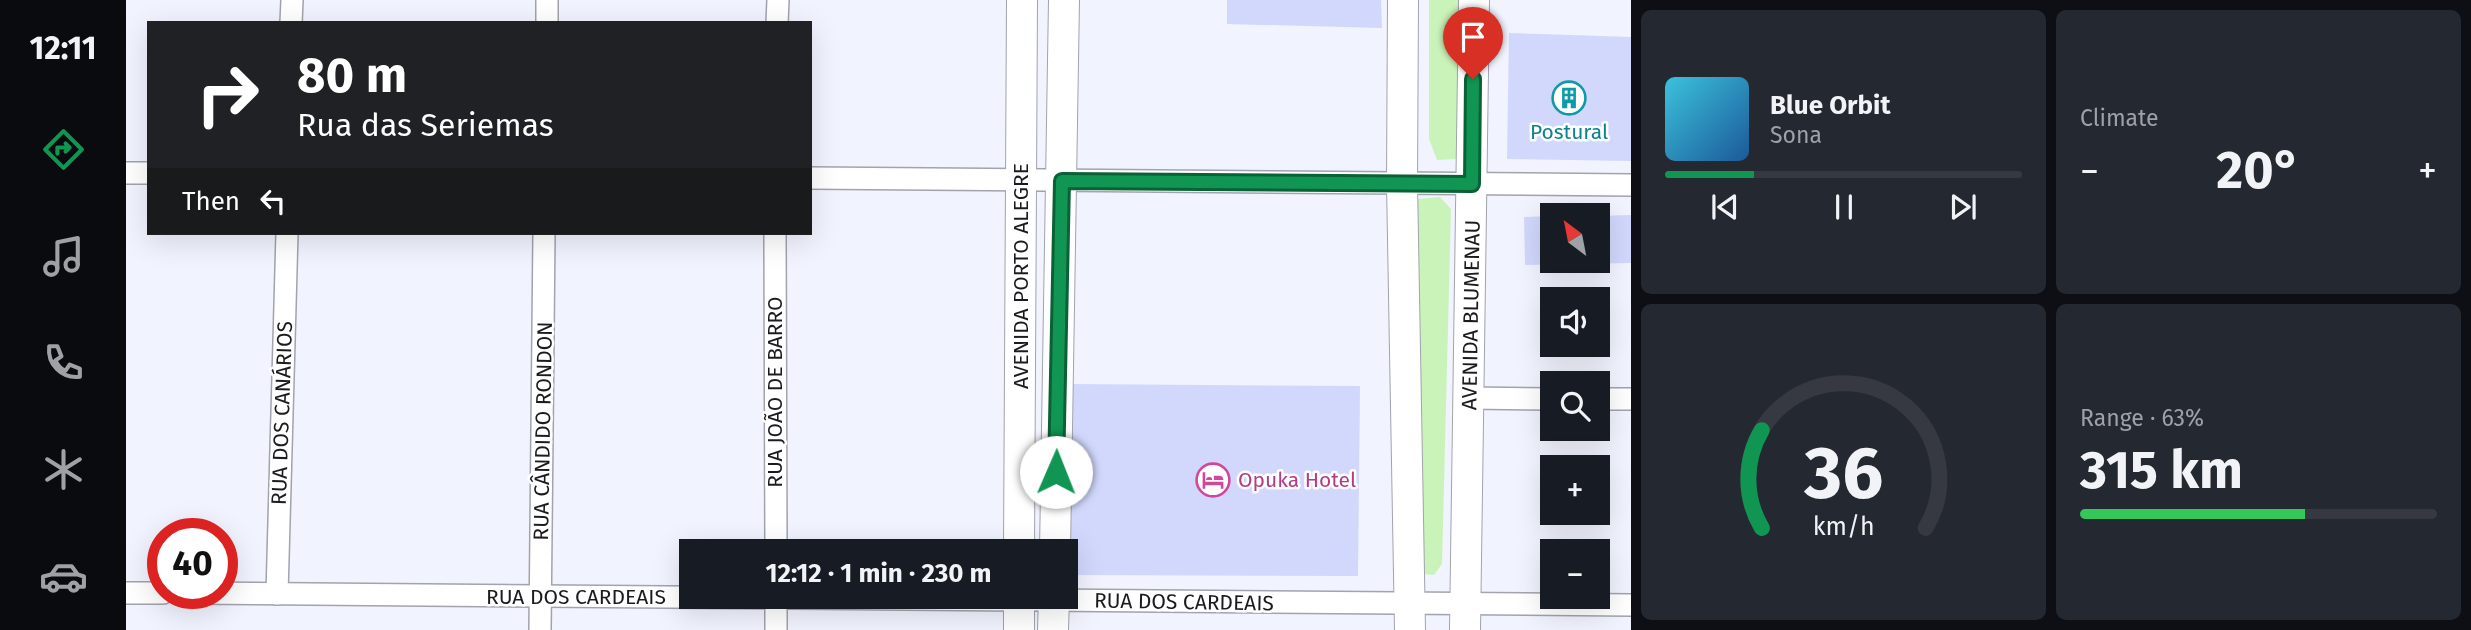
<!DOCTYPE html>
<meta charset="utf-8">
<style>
:root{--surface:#171b24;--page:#242831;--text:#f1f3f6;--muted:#9ea1a6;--line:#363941;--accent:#109553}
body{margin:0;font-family:"Fira Sans",sans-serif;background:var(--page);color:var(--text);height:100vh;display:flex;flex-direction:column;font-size:26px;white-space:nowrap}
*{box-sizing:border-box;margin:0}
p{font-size:23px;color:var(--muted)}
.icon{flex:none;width:38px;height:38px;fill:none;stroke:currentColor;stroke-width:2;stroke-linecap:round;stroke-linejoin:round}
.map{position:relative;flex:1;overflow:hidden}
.side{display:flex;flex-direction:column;gap:10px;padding:10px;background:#0d0f14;width:840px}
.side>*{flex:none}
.hud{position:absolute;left:21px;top:21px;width:665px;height:214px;border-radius:0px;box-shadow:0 7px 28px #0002;background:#202124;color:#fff;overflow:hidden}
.needle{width:46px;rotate:328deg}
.controls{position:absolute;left:1414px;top:203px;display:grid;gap:14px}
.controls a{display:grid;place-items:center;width:70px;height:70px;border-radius:0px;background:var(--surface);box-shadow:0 7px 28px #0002;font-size:35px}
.speed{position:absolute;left:21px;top:518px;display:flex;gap:14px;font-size:35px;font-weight:700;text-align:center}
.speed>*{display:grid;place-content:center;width:91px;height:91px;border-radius:50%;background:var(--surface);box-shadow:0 7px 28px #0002;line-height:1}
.speed .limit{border:10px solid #d22;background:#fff;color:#111}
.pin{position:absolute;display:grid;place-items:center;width:60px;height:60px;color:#fff;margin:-72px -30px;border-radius:50% 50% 50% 0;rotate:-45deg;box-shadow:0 0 7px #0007}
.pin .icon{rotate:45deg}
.me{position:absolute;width:77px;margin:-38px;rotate:1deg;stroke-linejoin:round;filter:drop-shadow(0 0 5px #0008)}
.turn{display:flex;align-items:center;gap:24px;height:147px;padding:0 35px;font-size:32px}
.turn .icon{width:91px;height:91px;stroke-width:2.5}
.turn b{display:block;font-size:49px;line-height:60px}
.then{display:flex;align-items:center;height:66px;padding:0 35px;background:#0003;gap:14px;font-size:26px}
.big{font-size:52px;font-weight:700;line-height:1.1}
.side .card{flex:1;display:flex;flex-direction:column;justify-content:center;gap:10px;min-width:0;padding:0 24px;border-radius:10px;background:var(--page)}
.side .dial{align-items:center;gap:0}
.dial svg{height:182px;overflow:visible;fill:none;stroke:var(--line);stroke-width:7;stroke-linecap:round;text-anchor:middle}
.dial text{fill:var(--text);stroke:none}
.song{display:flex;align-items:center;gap:21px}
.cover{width:84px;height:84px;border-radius:10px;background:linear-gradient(135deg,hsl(190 70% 55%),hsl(210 70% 35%))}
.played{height:7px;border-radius:4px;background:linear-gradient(90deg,var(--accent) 25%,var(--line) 25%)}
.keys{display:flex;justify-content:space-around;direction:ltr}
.heat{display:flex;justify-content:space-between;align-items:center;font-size:38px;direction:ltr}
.charge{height:10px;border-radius:5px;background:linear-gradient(90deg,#34c759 63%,var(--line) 0)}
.side .tiles{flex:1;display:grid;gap:10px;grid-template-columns:repeat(2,1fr)}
.trip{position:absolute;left:553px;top:539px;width:399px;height:70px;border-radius:0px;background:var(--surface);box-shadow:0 7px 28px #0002;font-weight:700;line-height:70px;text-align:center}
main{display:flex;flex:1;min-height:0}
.menu{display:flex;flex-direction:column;width:126px;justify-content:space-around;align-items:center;background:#090b0e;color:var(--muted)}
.menu .icon{width:49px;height:49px}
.menu .on{color:var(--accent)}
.menu b{font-size:32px;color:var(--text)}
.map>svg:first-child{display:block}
</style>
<main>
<nav class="menu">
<b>12:11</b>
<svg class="icon on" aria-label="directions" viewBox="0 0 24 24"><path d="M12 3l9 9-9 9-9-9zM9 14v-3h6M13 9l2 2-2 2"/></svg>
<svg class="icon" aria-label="music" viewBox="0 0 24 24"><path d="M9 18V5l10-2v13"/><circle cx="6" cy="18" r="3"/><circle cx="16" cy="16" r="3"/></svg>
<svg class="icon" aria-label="phone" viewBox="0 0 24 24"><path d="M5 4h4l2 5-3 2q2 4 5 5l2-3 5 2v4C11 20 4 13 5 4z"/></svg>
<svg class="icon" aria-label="climate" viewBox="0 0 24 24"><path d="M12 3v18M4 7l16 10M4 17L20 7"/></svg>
<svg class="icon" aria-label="car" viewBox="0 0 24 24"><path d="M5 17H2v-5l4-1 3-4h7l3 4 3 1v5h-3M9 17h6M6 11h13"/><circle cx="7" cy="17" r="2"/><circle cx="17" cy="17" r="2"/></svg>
</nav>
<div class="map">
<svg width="1505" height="630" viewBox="0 0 1505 630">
<rect width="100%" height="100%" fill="#f1f3fe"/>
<g fill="#caf3b9">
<polygon points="1303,0 1339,0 1337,151 1330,159 1311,160 1303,139"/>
<polygon points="1314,197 1325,209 1316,564 1308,575 1286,573 1286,208 1292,199"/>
</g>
<g fill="#d1d8fc">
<polygon points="1101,0 1255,0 1256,28 1101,24"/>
<polygon points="1383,33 1505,37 1505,161 1381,159"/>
<polygon points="1505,215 1505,263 1399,265 1398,217 1426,216 1426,261 1472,261 1472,216"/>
<polygon points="942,384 1234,386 1232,576 940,575"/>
</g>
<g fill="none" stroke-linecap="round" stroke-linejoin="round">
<defs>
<g id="street">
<polyline points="165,23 166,0"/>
<polyline points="421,23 421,0"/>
<polyline points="651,23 652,0"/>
<polyline points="0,173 23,173"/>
<polyline points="684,178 1505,185"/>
<polyline points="649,233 650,551"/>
<polyline points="1344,398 1426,399"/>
<polyline points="1472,399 1505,399"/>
<polyline points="0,593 37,593"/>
<polyline points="66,593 1505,605"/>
<polyline points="151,594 161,233"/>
<polyline points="650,597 650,630"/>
<polyline points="414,630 418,233"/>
</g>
<g id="secondary">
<polyline points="1277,0 1276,183 1284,630"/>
<polyline points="893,551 896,0"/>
<polyline points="929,551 938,0"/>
<polyline points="893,630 893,597"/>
<polyline points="927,630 928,597"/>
<polyline points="1339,630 1348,0"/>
</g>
</defs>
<use href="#street" stroke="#a1a3ad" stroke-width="24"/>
<use href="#secondary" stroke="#a1a3ad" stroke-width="32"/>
<use href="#street" stroke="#fff" stroke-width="21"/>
<use href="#secondary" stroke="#fff" stroke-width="30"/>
</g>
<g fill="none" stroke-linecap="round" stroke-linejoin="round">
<defs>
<polyline id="route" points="930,472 936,181 1346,184 1347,79"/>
</defs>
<use href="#route" stroke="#0a6136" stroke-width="18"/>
<use href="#route" stroke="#109553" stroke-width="12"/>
</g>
<defs>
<symbol id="building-ring" viewBox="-11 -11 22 22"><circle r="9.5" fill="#fff" stroke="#0f9aa8" stroke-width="1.5"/><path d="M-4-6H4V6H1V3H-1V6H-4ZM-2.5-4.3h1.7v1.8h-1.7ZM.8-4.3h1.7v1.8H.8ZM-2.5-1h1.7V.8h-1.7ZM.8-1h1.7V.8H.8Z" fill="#0f9aa8"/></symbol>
<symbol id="hotel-ring" viewBox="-11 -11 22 22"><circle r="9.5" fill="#fff" stroke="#d1479c" stroke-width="1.5"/><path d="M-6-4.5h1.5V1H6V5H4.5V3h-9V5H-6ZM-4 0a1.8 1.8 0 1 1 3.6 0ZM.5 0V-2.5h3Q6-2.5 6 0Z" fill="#d1479c"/></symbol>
</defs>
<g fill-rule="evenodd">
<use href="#building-ring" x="1424" y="79" width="38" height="38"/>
<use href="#hotel-ring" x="1068" y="461" width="38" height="38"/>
</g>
<g text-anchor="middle" stroke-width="5" stroke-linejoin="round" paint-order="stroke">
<g font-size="21" fill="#0d838f" stroke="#fff">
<text x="1443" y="139">Postural</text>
</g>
<g font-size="21" fill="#1b1b1f" stroke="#fff">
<text transform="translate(895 276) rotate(-90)" y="7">AVENIDA PORTO ALEGRE</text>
<text transform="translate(1345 315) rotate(-89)" y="7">AVENIDA BLUMENAU</text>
<text transform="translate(649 392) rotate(-90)" y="7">RUA JOÃO DE BARRO</text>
<text transform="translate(156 413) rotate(-88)" y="7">RUA DOS CANÁRIOS</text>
<text transform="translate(417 431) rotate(-89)" y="7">RUA CÂNDIDO RONDON</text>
<text x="450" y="604">RUA DOS CARDEAIS</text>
<text transform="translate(1058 602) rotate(1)" y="7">RUA DOS CARDEAIS</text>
</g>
<g font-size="21" fill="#b23c85" stroke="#fff" text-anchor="start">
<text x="1112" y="487">Opuka Hotel</text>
</g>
</g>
</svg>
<div class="controls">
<a><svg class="needle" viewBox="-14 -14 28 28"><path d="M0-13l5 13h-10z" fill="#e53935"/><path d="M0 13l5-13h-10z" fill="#9ea1a6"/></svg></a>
<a><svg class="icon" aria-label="sound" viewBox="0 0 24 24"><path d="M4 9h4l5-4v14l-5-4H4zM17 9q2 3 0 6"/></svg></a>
<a><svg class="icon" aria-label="search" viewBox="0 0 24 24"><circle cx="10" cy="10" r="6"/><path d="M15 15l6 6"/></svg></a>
<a>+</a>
<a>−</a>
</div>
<div class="speed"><div class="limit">40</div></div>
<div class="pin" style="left:1347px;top:79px;background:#d93025"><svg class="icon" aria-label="arrive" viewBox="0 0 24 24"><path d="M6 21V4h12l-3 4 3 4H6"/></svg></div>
<svg class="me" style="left:930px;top:472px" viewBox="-20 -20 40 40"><circle r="19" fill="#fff"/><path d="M0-13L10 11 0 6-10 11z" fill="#109553"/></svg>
<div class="trip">12:12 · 1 min · 230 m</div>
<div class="hud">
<div class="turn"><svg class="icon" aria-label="right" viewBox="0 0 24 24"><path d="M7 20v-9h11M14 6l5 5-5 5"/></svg><div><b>80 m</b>Rua das Seriemas</div></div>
<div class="then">Then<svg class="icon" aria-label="left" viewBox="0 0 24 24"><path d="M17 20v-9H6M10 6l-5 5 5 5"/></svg></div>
</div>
</div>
<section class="side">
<div class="tiles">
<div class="card">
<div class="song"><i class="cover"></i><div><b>Blue Orbit</b><p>Sona</p></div></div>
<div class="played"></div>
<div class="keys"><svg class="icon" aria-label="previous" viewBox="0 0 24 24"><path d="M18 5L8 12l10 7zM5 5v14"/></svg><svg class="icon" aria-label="pause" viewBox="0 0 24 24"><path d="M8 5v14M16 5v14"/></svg><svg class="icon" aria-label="next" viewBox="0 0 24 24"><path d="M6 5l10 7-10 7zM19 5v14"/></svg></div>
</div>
<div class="card"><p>Climate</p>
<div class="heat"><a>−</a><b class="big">20°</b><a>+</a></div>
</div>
<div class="card dial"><svg viewBox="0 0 100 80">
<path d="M14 69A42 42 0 1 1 86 69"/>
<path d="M14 69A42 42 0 0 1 14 26" stroke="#109553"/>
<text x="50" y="56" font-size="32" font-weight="700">36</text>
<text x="50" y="72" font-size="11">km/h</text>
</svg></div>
<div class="card"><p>Range · 63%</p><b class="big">315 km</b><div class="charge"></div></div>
</div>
</section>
</main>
